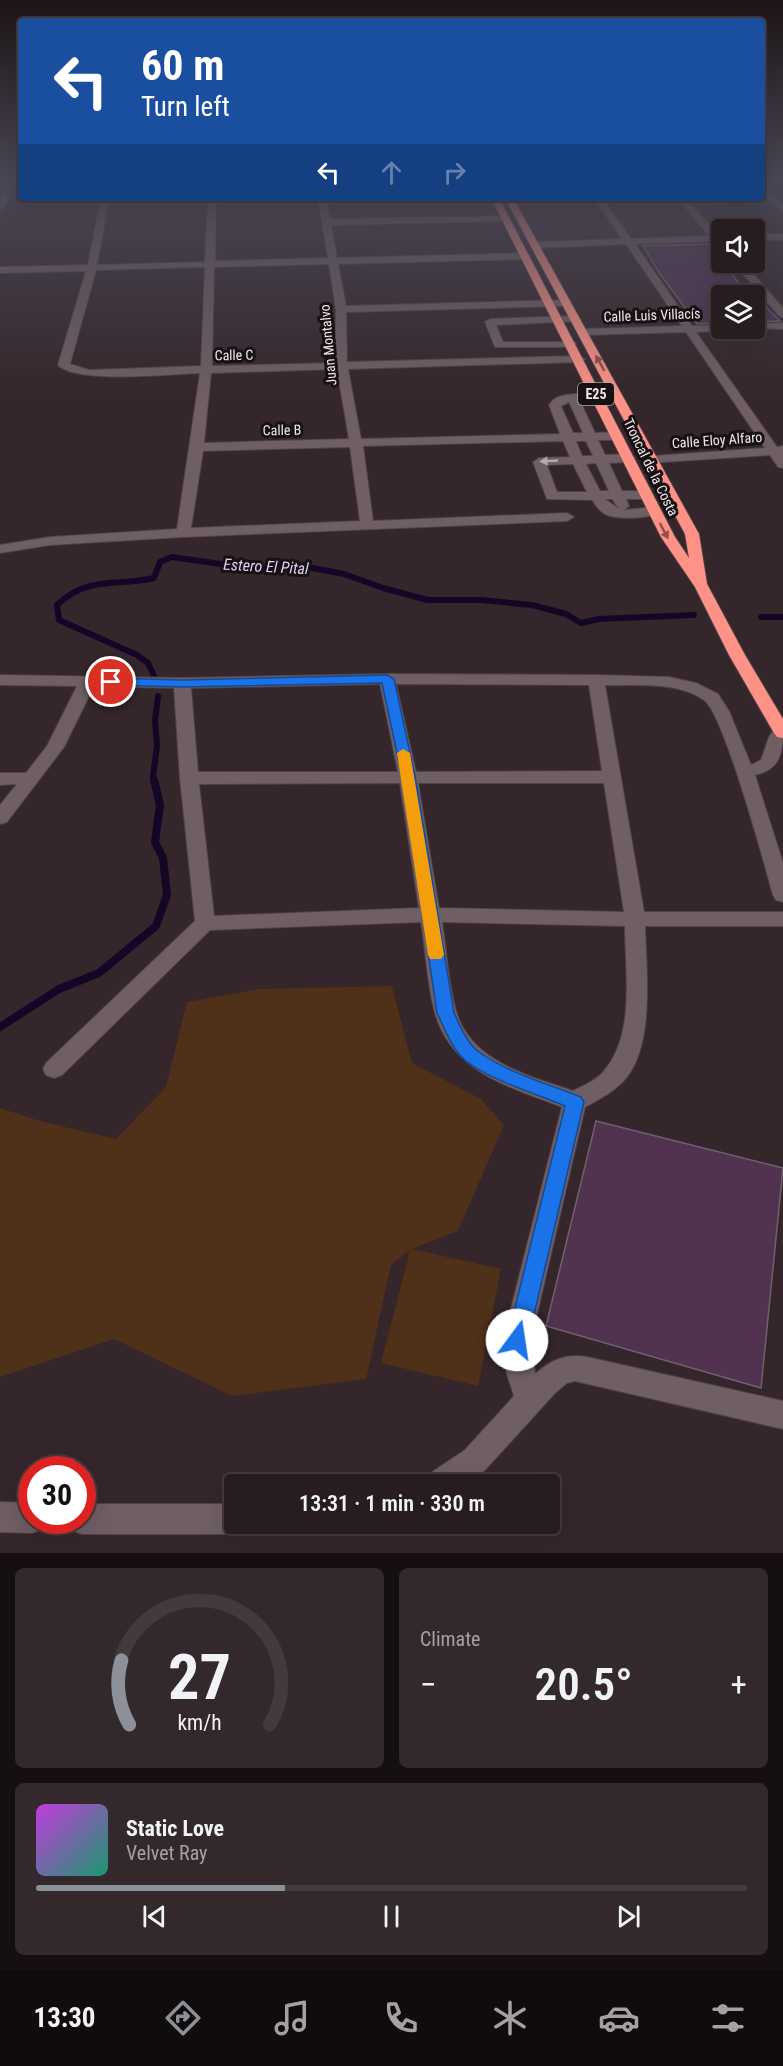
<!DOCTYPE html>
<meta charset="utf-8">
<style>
:root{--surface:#271c20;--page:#33292d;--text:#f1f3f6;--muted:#a4a1a5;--line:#433a3e;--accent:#8c9099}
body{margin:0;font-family:"Roboto Condensed",sans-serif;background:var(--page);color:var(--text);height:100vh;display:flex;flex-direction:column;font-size:22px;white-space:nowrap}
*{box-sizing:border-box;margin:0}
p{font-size:20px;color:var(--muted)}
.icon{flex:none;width:33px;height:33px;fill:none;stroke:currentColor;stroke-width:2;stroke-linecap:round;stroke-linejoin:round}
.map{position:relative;height:1553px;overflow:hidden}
.panel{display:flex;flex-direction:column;gap:15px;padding:15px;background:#150f12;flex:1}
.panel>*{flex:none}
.guide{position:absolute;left:18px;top:18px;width:747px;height:183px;border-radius:6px;box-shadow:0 6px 24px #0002,0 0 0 2px var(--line);background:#1a4fa0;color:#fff;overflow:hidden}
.controls{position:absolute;left:711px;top:219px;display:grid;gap:12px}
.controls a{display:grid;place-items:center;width:54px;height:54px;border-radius:6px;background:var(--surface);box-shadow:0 6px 24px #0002,0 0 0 2px var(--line);font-size:30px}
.speed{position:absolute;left:18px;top:1456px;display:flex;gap:12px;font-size:30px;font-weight:700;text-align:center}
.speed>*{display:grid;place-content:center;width:78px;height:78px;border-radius:50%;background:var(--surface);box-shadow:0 6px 24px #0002,0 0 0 2px var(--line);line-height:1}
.speed .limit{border:9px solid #d22;background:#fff;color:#111}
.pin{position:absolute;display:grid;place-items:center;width:51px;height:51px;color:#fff;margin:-26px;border:3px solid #fff;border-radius:50%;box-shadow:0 2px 6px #0007}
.me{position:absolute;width:66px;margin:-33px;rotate:14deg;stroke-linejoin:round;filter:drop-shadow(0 0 4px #0008)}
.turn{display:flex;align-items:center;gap:21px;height:126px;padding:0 24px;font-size:27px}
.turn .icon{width:78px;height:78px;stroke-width:2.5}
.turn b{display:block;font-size:42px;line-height:51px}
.lanes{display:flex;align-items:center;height:57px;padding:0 24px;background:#0003;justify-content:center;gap:30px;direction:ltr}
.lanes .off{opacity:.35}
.big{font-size:45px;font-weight:600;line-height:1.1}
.panel .widget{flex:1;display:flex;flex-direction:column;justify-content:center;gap:9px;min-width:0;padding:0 21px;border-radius:9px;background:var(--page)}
.panel .dial{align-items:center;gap:0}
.dial svg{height:156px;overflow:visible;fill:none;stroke:var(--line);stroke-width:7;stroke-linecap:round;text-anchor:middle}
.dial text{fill:var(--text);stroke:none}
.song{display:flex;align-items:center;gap:18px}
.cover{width:72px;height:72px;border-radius:9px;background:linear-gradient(135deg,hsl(290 70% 55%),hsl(160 70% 35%))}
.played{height:6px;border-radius:3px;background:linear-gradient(90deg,var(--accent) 35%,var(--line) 35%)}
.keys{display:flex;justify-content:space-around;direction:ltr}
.heat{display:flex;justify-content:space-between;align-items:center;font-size:33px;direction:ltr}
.panel .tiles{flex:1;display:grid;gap:15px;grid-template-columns:1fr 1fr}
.widget:last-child{grid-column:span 2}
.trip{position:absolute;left:224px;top:1474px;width:336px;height:60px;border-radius:6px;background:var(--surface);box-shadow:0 6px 24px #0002,0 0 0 2px var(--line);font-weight:600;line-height:60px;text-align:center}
.menu{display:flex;height:96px;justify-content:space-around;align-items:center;background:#100b0d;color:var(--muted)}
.menu .icon{width:42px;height:42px}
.menu .on{color:var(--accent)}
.menu b{font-size:27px;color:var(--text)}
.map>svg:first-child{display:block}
</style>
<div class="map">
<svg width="783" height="1553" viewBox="0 0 783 1553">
<rect width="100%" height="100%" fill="#34262a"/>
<polygon fill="#4f3018" points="392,986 412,1063 481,1099 504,1125 458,1231 412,1249 501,1269 478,1386 381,1363 410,1250 391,1265 366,1379 232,1396 114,1339 0,1377 0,1108 40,1121 116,1139 166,1087 187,1002 260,989"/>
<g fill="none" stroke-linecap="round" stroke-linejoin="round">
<g stroke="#140626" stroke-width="6">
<polyline points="761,617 783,617"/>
<path d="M156,680L148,663L137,655L59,620L57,605C88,575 117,587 154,578L160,562L172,557L256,569L302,566L344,574L383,588L428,600H481L532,605L566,614L581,623L599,619L694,615"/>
<polyline points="154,782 153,776 157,746 155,721 158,696"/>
</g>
<polyline stroke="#140626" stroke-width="8" points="0,1027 59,989 99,973 156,926 167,895 163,858 155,842 160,805 154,780"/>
</g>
<g fill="#51324f" stroke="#6e626d" stroke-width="1.5">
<polygon points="709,244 741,286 746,286 780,321 754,322 754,296 722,296 722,323 697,324 660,274 643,246"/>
<polygon points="596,1121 783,1168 761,1388 546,1326"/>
</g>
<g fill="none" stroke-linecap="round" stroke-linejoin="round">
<defs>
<g id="minor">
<polygon points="10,180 18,180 4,207 0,210 0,199"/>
<polygon points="762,186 783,204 783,212 762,193"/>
<path d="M101,198H109L97,265L205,262L208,198H216L215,261L328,258L318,198H326L330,219L508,216V220L505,221L331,225L337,258L526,253L531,256L526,259L338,264L346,306L566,300L571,303L566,306L346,312L347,362L579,356L585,359L579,362L348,369L361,439L560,434L549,405C550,403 554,399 556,398C564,393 596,392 603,397L601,399L580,401L595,433L617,432L623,436L617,440H598L605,455L629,454L635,458L629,462L609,463L622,491H645L652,495L645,499H626L629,506L624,510L654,507L661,511C652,519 616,520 605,514C599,511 596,505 592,500L547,499L533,462L539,458L570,457L563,441L363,446L373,521L567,513L574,517L567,521L183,537L50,545L0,553V545L50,537L177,529L200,373C172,374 76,384 58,365L86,271L0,273V267L88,265ZM329,264L336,309V363L212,366L214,267ZM205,267L201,366L89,370L70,364L96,270ZM337,369L349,439L204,443L211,373ZM569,402L583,433H573L561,406ZM576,441H586L593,456H582ZM350,447L360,521L191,528L203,451ZM596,463L609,491H600L586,464ZM573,464L587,492H557L547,465ZM605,499H612L619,509Z"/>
<polygon points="594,198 602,198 631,239 709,236 677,198 686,198 718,235 722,235 721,247 714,241 635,244 692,326 722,325 722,328 727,328 722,331 696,332 777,447 783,446 783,468 778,467 770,455 648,463 647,460 648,457 653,456 765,448 686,332 583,335 578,332 583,329 682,326 626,244 535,248 530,245 535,242 622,239"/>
<rect x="754" y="234" width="29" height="6"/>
<polygon points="733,262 743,262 783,308 783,317 779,316"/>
<polygon points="575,316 580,319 579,321 496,325 503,342 575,342 576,344 571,347 495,347 485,322 490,319"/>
<polygon points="783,323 783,329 750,328 754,328 754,324"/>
<path d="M387,674L596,675L669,677L696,683L718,694L729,711L751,765L761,760L769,737L777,725L783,724C783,749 783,769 755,775L783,863V902L776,900L773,895C764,863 724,714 704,700C676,681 638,686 605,685L644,912H783V926H645C646,971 657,1056 617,1087C608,1095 596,1101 585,1107L531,1340L535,1374C551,1360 566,1353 587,1357L783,1401V1429L575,1381L567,1383L555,1393L485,1470L465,1485H425L429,1474L465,1450L514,1396L506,1371L503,1340L562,1107C511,1087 452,1073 435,1013C427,984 426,952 421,922L210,930L62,1075L54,1078L46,1075L43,1069L46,1063L195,921L180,778L174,688L94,686L64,747L7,822L0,824V805L17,784L0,785V773H26L47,746L77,686L0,685V675L182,678ZM380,684L398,772H198L191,688ZM396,684L589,685L602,771L416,772ZM400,783L419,908L214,916L199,784ZM418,783H604L624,912L439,908ZM442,922L625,926C625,972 636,1033 604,1071C597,1080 583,1086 573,1091C531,1076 473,1063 457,1014C448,986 447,952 442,922Z"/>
<polygon points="0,1502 32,1503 32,1521 46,1521 43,1529 32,1533 0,1532"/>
<polygon points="82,1504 234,1504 234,1524 247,1524 245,1530 234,1534 82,1534 71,1530 68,1521 82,1521"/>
</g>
<polygon id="highway" points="491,198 499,198 675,537 689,558 685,534 505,198 513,198 699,534 707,584 745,655 783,719 783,738 777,737 774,733 729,655 695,587 661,537"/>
</defs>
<use href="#minor" stroke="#4f4347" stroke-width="2"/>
<use href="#highway" stroke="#4f4347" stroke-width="2"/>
<use href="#minor" fill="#6f5e63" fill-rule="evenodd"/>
<use href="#highway" fill="#ff9286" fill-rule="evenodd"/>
</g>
<defs><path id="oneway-solid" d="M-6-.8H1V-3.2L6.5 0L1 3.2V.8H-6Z" transform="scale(1.5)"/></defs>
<g fill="#8c524c">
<use href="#oneway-solid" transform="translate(600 363) rotate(-119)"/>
<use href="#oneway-solid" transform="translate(664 531) rotate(62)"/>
</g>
<use fill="#b6a9ad" href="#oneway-solid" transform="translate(549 461) rotate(177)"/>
<linearGradient id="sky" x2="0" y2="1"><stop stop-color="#1d1517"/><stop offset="0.45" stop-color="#4a4755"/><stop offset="1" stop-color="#4a4755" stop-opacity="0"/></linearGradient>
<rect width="783" height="398" fill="url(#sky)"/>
<path fill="#1a73e8" stroke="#114b97" stroke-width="1.5" d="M387,675L394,679L415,776L454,1013C460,1026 467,1043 479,1052C508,1073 548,1084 581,1097L584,1102L528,1340L525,1347L517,1350L510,1347L507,1340L565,1106C535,1093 492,1081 466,1061C452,1050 445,1029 437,1013L402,776L382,683L182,687L111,685L105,682L111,678L182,680Z"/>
<polygon fill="#f59e0b" points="403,749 410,753 444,955 441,959 430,959 428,955 397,753"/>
<g text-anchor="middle" stroke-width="6" stroke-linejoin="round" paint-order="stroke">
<g font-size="14" fill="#f1e7ea" stroke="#181113">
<text transform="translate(652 315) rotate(-2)" y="5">Calle Luis Villacís</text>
<text transform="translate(328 345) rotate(-95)" y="5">Juan Montalvo</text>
<text transform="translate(234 355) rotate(-1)" y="5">Calle C</text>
<text transform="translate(282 430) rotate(-1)" y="5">Calle B</text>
<text transform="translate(717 440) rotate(-4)" y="5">Calle Eloy Alfaro</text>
<text transform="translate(651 467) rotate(64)" y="5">Troncal de la Costa</text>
</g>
<rect fill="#181113" stroke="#b0a7aa" stroke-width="1.5" x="578" y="383" width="36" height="22" rx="4.5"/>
<g font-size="14" font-weight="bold" fill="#f1e7ea">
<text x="596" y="399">E25</text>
</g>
<g font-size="16" font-style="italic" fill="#ded1fa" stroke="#181113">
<text transform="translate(266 566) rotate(3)" y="6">Estero El Pital</text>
</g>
</g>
</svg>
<div class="controls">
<a><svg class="icon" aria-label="sound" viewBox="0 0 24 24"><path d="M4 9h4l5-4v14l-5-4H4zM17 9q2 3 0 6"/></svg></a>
<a><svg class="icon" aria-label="layers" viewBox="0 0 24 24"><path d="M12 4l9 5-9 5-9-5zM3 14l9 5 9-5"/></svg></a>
</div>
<div class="speed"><div class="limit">30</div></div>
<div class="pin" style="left:111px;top:682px;background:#d93025"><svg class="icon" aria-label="arrive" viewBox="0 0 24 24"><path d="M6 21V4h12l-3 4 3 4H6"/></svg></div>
<svg class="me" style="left:517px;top:1340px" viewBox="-20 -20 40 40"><circle r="19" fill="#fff"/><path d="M0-13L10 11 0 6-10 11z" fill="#1a73e8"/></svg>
<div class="trip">13:31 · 1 min · 330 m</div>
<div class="guide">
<div class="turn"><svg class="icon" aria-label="left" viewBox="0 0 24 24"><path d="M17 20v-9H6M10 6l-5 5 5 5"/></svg><div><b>60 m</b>Turn left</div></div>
<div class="lanes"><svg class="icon" aria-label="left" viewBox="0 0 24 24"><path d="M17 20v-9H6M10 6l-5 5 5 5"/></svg><svg class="icon off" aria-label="ahead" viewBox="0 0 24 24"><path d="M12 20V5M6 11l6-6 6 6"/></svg><svg class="icon off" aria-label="right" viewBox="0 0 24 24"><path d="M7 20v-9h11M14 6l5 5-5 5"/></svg></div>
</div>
</div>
<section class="panel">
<div class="tiles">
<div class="widget dial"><svg viewBox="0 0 100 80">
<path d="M14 69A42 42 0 1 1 86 69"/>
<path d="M14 69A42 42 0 0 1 10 36" stroke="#8c9099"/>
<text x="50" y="56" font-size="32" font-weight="700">27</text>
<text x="50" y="72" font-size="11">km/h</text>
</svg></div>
<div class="widget"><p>Climate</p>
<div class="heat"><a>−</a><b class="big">20.5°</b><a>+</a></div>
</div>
<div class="widget">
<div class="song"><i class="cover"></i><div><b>Static Love</b><p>Velvet Ray</p></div></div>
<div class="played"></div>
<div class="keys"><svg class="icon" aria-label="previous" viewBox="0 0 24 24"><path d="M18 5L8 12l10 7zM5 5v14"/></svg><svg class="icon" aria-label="pause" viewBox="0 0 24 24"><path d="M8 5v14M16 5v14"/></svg><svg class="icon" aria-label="next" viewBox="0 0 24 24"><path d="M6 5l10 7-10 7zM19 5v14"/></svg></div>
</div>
</div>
</section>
<nav class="menu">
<b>13:30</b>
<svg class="icon on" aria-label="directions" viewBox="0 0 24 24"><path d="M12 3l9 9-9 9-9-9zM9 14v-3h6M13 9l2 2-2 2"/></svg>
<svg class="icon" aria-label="music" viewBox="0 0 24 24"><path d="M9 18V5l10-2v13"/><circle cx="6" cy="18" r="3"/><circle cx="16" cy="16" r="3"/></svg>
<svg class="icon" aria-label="phone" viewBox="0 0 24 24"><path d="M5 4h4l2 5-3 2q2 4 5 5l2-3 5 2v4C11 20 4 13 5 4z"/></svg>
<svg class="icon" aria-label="climate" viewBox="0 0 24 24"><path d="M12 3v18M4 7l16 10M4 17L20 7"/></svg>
<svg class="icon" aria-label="car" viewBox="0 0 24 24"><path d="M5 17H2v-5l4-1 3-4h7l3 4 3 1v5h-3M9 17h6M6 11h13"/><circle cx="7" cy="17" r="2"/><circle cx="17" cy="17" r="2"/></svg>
<svg class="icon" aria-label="filters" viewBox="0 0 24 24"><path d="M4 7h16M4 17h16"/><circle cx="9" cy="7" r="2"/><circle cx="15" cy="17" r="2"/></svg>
</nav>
